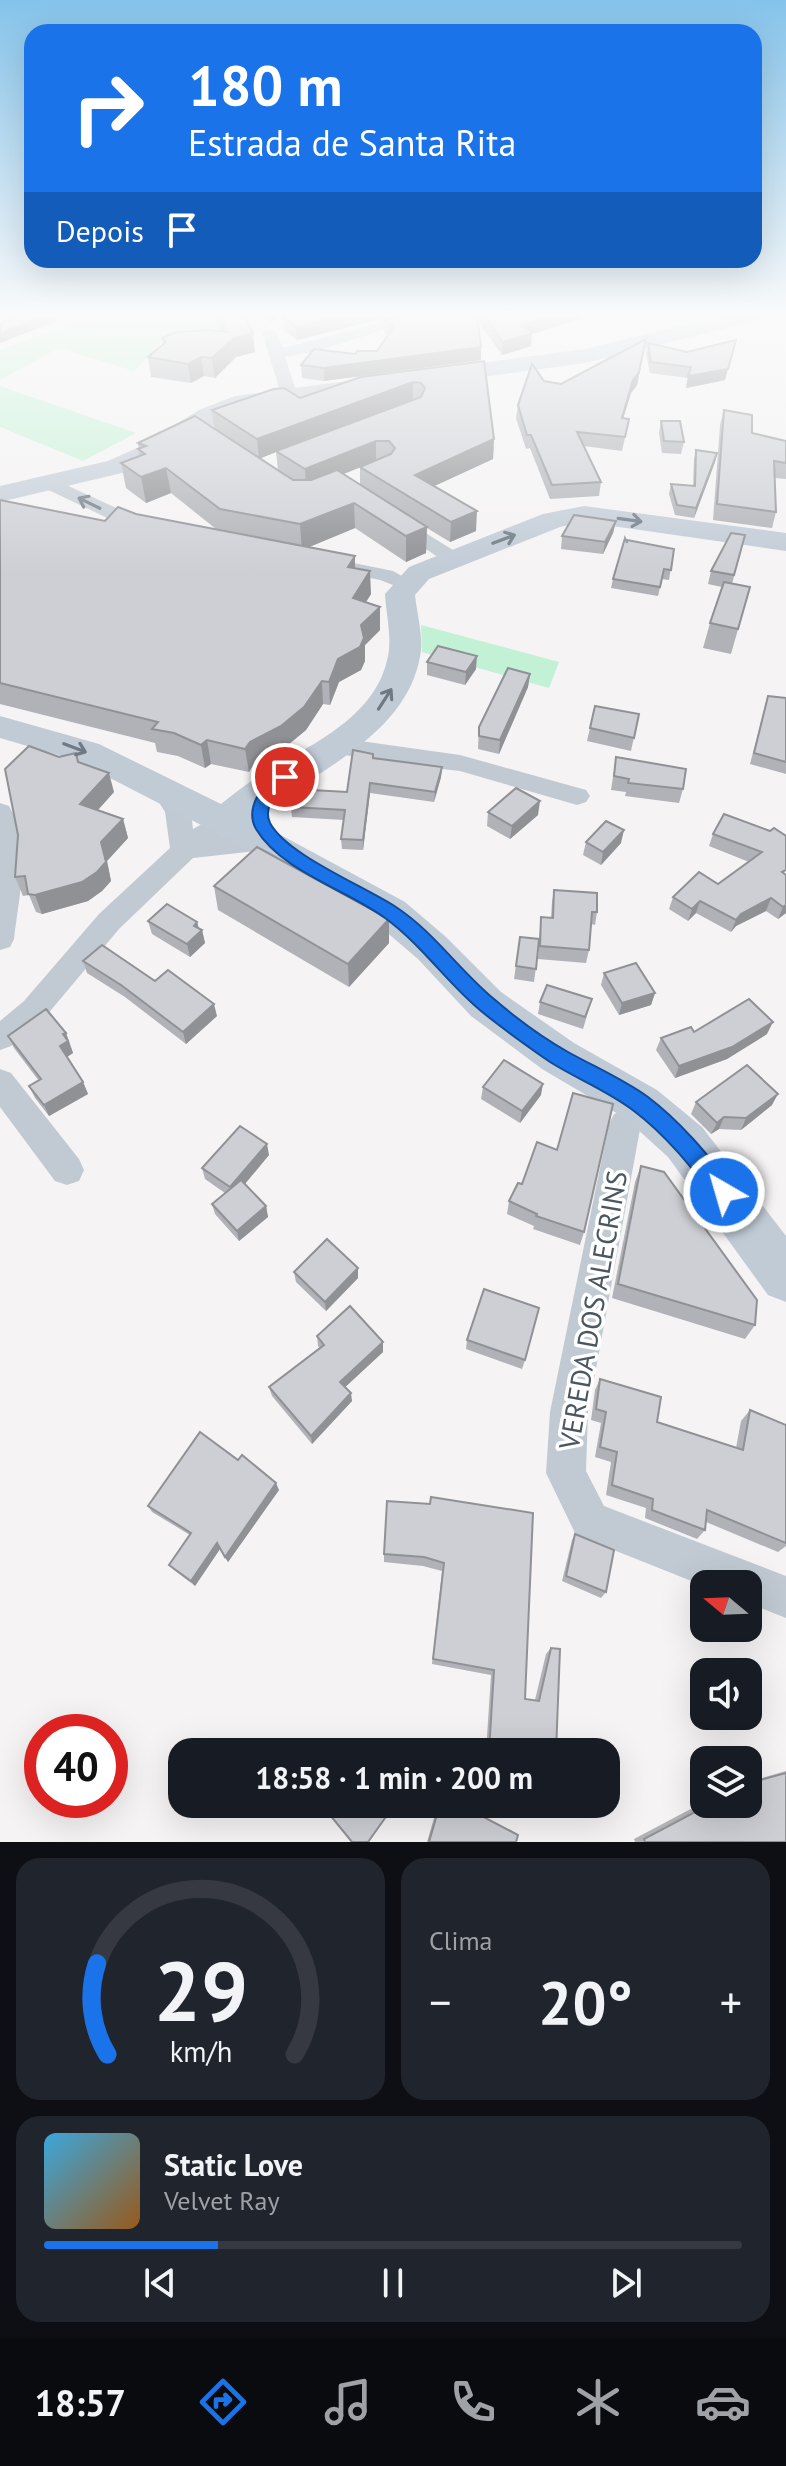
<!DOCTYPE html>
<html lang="pt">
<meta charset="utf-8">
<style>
:root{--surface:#171b24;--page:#20242c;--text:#f1f3f6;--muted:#9ea1a6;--line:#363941;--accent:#1a73e8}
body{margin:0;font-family:"PT Sans",sans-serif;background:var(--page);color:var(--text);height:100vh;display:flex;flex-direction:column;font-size:30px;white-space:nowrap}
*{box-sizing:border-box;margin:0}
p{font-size:26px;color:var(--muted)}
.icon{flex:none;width:44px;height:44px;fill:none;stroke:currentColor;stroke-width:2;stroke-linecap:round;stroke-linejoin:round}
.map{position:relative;height:1842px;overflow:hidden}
.panel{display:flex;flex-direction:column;gap:16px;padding:16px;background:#0d0f14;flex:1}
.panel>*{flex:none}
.top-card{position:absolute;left:24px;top:24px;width:738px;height:244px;border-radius:24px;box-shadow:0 8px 32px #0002;background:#1a73e8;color:#fff;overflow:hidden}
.needle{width:52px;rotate:289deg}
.tools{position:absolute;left:690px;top:1570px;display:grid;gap:16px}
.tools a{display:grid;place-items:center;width:72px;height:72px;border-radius:16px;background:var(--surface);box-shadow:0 8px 32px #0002;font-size:40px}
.speed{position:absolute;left:24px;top:1714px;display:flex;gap:16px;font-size:40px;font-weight:700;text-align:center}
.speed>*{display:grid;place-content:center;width:104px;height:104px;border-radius:50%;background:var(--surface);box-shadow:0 8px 32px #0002;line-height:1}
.speed .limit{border:12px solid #d22;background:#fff;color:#111}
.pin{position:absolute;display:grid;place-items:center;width:68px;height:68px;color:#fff;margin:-34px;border:4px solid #fff;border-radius:50%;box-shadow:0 2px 8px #0007}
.me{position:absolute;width:88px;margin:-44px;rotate:322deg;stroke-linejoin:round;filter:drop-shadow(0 0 6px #0008)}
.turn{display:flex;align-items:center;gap:28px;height:168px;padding:0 32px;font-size:36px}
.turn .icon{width:104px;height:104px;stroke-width:2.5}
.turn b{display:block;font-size:56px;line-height:68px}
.then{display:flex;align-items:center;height:76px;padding:0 32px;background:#0003;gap:16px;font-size:30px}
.big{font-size:60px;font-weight:800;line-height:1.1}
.panel .tile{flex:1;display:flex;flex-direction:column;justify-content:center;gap:12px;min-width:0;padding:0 28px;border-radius:24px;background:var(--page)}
.panel .dial{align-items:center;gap:0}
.dial svg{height:208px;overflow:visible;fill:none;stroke:var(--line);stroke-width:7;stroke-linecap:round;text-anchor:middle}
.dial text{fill:var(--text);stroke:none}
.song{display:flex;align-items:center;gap:24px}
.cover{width:96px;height:96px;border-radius:12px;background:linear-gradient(135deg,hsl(200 70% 55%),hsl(30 70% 35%))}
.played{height:8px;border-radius:4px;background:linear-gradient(90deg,var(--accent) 25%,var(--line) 25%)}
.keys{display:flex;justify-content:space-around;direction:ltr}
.heat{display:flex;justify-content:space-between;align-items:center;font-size:44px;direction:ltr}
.panel .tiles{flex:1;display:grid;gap:16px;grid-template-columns:1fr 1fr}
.tile:last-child{grid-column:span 2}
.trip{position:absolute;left:168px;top:1738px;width:452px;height:80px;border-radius:24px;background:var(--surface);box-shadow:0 8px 32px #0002;font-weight:800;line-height:80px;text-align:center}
.tabs{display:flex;height:128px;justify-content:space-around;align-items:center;background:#090b0e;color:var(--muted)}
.tabs .icon{width:56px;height:56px}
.tabs .active{color:var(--accent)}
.tabs b{font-size:36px;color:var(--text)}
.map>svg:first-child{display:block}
</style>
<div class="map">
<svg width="786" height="1842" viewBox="0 0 786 1842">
<rect width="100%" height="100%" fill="#f5f3f3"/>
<g fill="#c3f1d5">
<polygon points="98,315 205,315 246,328 170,340 161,343 134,371 59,348 0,380 0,350"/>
<polygon points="0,386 136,433 83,461 0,427"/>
<polygon points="421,625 559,662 549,688 422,652"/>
</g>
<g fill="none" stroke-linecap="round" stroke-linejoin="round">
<g fill="#c1cad2" fill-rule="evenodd">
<polygon points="1,315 15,315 11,326 0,330"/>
<polygon points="409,315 432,315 313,352 285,357 297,394 289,399 281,394 262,333 265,330 275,330 283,348"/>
<polygon points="49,477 151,524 154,528 151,532 137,532 42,487 40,483"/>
<polygon points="395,514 461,555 464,559 461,563 447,563 388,524 385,520"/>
<polygon points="334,559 393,571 416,584 406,590 380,580 327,569 324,565"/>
<polygon points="339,738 460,755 586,790 590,796 586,802 577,805 460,771 386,763 330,752 327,746 330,740"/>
<polygon points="165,782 174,785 191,812 193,829 223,812 232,815 236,821 221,836 266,832 275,834 279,841 275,848 266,850 193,858 119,929 36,1028 11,1046 0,1050 0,1021 24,1001 99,914 170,848 165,812 152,791 156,785"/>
<path d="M0,803L9,806C32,845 19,896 14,939L10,947L0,950Z"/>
<polygon points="0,1069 11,1073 79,1159 84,1170 79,1181 67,1185 55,1181 0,1107"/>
<polygon points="625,1110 636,1114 641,1124 588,1412 586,1471 604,1506 786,1576 786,1618 748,1603 748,1584 704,1586 576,1535 546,1473 550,1412 609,1124 614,1114"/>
</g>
<g fill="#c1cbd6" fill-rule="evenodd">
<polygon points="725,315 762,315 759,320 585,363 240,410 155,459 126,472 0,502 0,486 108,461 137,448 199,410 235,396 585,349"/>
<path d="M584,506L786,533V551L584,522L560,527L429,579L415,595C417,614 424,638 420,657C405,738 310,774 251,819L405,902L446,937L501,992L574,1043L657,1090L702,1127L786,1236V1302L768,1295L668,1157L625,1118L542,1069L471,1016L418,959L377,924L275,863L75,760L0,738V716L99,744L221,804C234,794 247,783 261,775C309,745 376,719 388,656C392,637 386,613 385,594L409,567L543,514Z"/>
</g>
</g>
<g fill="#b0b2b7" fill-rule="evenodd">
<polygon points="215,315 244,315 255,352 236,357 215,378 204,376 191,383 151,377 148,357 163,344 162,338 220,331 216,322"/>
<polygon points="260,315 281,315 270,322"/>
<polygon points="397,315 297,340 284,331 283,318"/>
<polygon points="401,315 593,315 532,334 531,346 502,355 478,321 481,347 481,360 324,381 302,378 301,365 355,354 377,351 388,335 384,333 384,320"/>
<polygon points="648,343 725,380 686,388 688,378 650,373 646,354"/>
<polygon points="644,352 637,385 631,393 623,418 629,419 622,451 584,446 601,482 599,496 550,499 530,448 526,449 516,418 518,405 544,381 561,384"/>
<path d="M484,361L494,439L493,459L434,486L476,531L450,542L427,528L426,553L406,562L355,528L309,547L355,568L371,594L366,602L380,630L365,645V661L361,670L339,682L330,705L323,704L306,730L283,749L253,765L249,772L211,764L205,768L178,756L157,752L155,743L0,704V500L105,521L136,514L216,529L171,493L146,503L126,488L121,463L139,456L138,443L214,428L212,410L300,398ZM276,452L278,470L260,458ZM360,467V485L343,474Z"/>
<polygon points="724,410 752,433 786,441 786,479 775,478 776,512 772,528 713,520 720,425"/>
<polygon points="661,421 684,442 681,454 662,453 659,433"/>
<polygon points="696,450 717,453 715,462 694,518 675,515 669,494 671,484 693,486 694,459"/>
<polygon points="616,521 613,533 603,554 561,549 562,536"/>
<polygon points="745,535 732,584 750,587 731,654 703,648 710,623 722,587 708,584 711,571"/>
<polygon points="674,549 669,580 662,579 658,596 611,588 613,579"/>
<polygon points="427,662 476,669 465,685 427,675"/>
<polygon points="530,674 528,687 499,754 478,749 479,727"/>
<polygon points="768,696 786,698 786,774 750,764"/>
<polygon points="639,714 631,751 587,741 590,728"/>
<polygon points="59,757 78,763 114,792 98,810 123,819 128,838 107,861 111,881 102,891 88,901 42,914 36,912 29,895 23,896 15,877"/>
<polygon points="616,757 683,789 679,803 625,796 626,792 611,790"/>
<polygon points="373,758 442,767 441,777 434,802 370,793 363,850 342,849 341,839 344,820 292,817 291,807 347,792"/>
<polygon points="488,812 538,815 510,839 487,826"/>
<polygon points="770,831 786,913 778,919 766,911 736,926 731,932 696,913 688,921 669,909 673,897 718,884 749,862 709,846 713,834"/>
<polygon points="586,842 621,843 601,865 583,855"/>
<polygon points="214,886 389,919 389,943 349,987 218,910"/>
<polygon points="554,890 597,912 595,925 591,924 589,950 586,963 538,959 539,943 534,982 514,979 520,937 539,939 541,917 551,918 552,902"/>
<polygon points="148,921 197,922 199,929 202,930 205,943 190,957 152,934"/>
<polygon points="83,961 155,981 217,1016 186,1044 125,997 87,973"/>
<polygon points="604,973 655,993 651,1005 619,1015 601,985"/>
<polygon points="592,999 583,1029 538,1014 540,1002"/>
<polygon points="694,1032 767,1034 727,1059 675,1078 656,1050 661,1038"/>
<polygon points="66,1033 73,1053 67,1057 83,1082 88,1094 49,1116 35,1098 29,1086 39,1081 14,1048 8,1036"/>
<polygon points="483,1087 541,1095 520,1123 481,1099"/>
<polygon points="696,1102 772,1105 741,1130 719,1129 711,1134 691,1114"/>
<polygon points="269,1155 245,1184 266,1206 268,1217 239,1241 215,1214 212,1204 225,1193 205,1179 202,1168"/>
<polygon points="641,1166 755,1325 745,1339 612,1298 635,1182"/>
<polygon points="509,1201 584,1232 580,1245 533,1229 534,1226 507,1214"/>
<polygon points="358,1268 358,1278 326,1311 296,1282 294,1272"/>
<polygon points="317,1336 383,1352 345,1387 352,1401 312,1444 272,1396 269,1387 320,1348 318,1346"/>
<polygon points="467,1340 525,1360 522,1369 466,1349"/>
<polygon points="600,1379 657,1422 736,1448 741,1421 750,1410 786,1425 786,1546 778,1552 706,1522 705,1530 697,1539 645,1518 646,1508 606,1495 611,1462 595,1457 601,1423 591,1420 595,1390"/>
<polygon points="279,1490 228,1562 220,1549 195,1586 174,1570 169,1565 190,1535 152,1512 148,1506"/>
<polygon points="430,1504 525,1699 535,1700 546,1654 551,1648 556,1752 486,1752 491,1675 432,1664 442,1571 423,1566 384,1562 384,1554"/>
<polygon points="575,1534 606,1592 601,1598 562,1581 572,1540"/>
<polygon points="786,1771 786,1842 635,1842 634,1839 704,1802 704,1804 748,1804 748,1780 759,1779"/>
<polygon points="438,1804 459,1804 516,1842 427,1842"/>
</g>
<g fill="#909195">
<polygon points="48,315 56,315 57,321 0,343 0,333"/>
<polygon points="269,315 281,315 270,322"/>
<polygon points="345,315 397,315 297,340 296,327"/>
<polygon points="554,315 593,315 532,334 531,346 502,355 503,342 520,325"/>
<polygon points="253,333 255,352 236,357 215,378 212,358 234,338"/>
<polygon points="646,339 637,385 631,393 619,432 622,418"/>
<polygon points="736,340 725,380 686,388 688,376"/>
<polygon points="481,347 481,360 324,381 324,368"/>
<polygon points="201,357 204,376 191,383 188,364"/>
<polygon points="413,382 413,401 276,451 276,452 259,459 257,439"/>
<polygon points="494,439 493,459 415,495 415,475"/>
<polygon points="376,441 376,461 306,489 305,469"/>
<polygon points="717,453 715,462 694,518 696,508"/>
<polygon points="166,468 171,493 146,503 141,477"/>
<polygon points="354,503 355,528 302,550 300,524"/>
<polygon points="477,511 476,531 450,542 451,522"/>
<polygon points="616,521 613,533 603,554 605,542"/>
<polygon points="427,527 426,553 406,562 406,536"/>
<polygon points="355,556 355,578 348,567"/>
<polygon points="370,571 371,594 354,621 353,598"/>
<polygon points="380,607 380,630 365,645 365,661 361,670 339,682 330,705 329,682 338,659 361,625"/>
<polygon points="477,656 476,669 465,685 466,672"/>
<polygon points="530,674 528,687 499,754 500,740"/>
<polygon points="322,681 323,704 306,730 283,749 253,765 249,772 245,749 250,742"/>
<polygon points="207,740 211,764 205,768 201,745"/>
<polygon points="442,767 441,777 434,802 435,792"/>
<polygon points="109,773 114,792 86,823 80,804"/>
<polygon points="370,783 370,793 363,850 363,840"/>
<polygon points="540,801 538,815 510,839 512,826"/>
<polygon points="123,819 128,838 107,861 111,881 102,891 88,901 42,914 35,895 101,842"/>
<polygon points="624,830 621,843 601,865 603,852"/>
<polygon points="771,898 766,911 736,926 731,932 736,920 741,914"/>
<polygon points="700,901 696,913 688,921 692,909"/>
<polygon points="786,905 786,913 778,919 783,907"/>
<polygon points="389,919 389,943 349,987 348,964"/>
<polygon points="197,922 200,933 202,930 205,943 190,957 187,944 194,926"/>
<polygon points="655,993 651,1005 619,1015 622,1003"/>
<polygon points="214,1004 217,1016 186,1044 183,1032"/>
<polygon points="773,1022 767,1034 727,1059 675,1078 679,1066"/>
<polygon points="66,1033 73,1053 65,1058 60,1046 63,1034"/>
<polygon points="83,1082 88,1094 49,1116 44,1105"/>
<polygon points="543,1084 541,1095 520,1123 522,1111"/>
<polygon points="778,1094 772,1105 741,1130 746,1118"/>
<polygon points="724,1117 719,1129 711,1134 717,1123"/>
<polygon points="267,1144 269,1155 233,1198 230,1187"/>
<polygon points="266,1206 268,1217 239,1241 237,1231"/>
<polygon points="358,1268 358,1278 326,1311 325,1302"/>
<polygon points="383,1342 383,1352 341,1391 340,1382"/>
<polygon points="351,1393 352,1401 312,1444 311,1436"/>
<polygon points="276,1483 279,1490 228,1562 225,1557"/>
<polygon points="217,1543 220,1549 195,1586 191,1581"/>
</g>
<g fill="#cdcfd5" stroke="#909195" stroke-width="2">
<polygon points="12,315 48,315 0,333 0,324 10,320"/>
<polygon points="219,315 244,315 253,333 234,338 212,358 201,357 188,364 148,357 166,342 162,338 177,332 207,330 227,332"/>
<polygon points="288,315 345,315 296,327 283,318"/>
<polygon points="401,315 477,315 481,347 324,368 301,365 314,349 355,354 357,351 377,351 394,326 384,320"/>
<polygon points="484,315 554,315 520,325 533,333 503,342"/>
<polygon points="646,339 639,372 633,380 622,418 629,419 625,437 577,432 601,482 552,485 531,435 527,435 518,405 532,364 544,381 561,384"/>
<polygon points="736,340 728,369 688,376 691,367 651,362 648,343 687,352"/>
<polygon points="484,361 494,439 415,475 477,511 451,522 360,467 391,454 395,448 389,441 376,441 305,469 276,451 421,397 425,388 421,383 413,382 257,439 212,410 274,389 284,388 300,398 361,377"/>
<polygon points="724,410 752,415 752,433 786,441 786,463 774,461 776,512 717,504"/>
<polygon points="195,416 293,480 311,480 337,470 427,527 406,536 354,503 300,524 220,509 166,468 141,477 121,463 145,454 138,449 146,446 138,443"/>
<polygon points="661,421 680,421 684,442 664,441"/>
<polygon points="696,450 717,453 696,508 677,505 671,484 695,486"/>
<polygon points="0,500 105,521 118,507 136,514 355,556 348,567 370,571 353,598 380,607 361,625 364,638 360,647 338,659 329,682 322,681 304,707 281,726 250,742 245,749 207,740 201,745 174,733 152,729 158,722 0,683"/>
<polygon points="574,515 616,521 605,542 562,536"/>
<polygon points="731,533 745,535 734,575 711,571"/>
<polygon points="625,538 627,543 627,540 674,549 671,570 664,569 660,587 613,579"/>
<polygon points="724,582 750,587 738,629 710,623"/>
<polygon points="438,646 477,656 466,672 427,662"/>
<polygon points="508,668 530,674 500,740 479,736 479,727"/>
<polygon points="768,696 786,698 786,762 754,753"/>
<polygon points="595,706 639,714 634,738 590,728"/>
<polygon points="29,746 59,757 76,753 78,762 109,773 80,804 123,819 101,842 106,862 97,872 82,882 35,895 28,894 25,876 15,877 18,835 5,769"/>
<polygon points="353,750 373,754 373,758 442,767 435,792 370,783 363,840 341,839 345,810 291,807 294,789 347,792"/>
<polygon points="616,757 686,769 683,789 628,783 629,779 614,776"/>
<polygon points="516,788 540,801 512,826 488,812"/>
<polygon points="724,814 770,831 774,828 786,836 786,870 782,872 786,875 786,905 783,907 771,898 741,914 736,920 700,901 692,909 673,897 699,872 718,884 762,852 713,834"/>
<polygon points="606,821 624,830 603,852 586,842"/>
<polygon points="257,847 389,919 348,964 214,886"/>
<polygon points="554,890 597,893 597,912 592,912 589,950 540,946 541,917 553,918"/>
<polygon points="167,904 197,922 194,926 202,930 187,944 148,921"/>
<polygon points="520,937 539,939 536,969 516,966"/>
<polygon points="102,945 155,981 168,970 214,1004 183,1032 121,985 83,961"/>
<polygon points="636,963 655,993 622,1003 604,973"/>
<polygon points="547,985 592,999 585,1017 540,1002"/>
<polygon points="749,999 773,1022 732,1047 679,1066 661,1038 691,1027 694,1032"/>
<polygon points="46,1009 66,1033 63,1034 68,1041 60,1046 83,1082 44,1105 29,1086 41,1079 8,1036"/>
<polygon points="504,1060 543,1084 522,1111 483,1087"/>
<polygon points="747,1065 778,1094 746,1118 724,1117 717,1123 696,1102"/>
<polygon points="573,1093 613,1104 584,1232 536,1216 537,1214 509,1201 518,1183 522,1184 537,1142 557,1150"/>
<polygon points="240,1126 267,1144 230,1187 202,1168"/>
<polygon points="641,1166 664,1172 757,1300 755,1325 618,1284"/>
<polygon points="241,1180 266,1206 237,1231 212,1204"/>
<polygon points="327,1239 358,1268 325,1302 294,1272"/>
<polygon points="484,1289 539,1308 525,1360 467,1340"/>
<polygon points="350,1306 383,1342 340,1382 351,1393 311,1436 269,1387 324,1345 317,1336"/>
<polygon points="600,1379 661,1397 657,1422 743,1450 750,1410 786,1425 786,1543 707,1510 705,1530 652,1510 653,1499 612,1485 617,1452 600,1447 606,1412 596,1409"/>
<polygon points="200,1432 238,1460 242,1455 276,1483 225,1557 217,1543 191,1581 169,1565 191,1533 148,1506"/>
<polygon points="431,1497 533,1513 525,1699 539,1701 551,1648 560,1649 556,1752 489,1752 494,1670 433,1659 444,1563 424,1557 384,1554 387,1501 430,1504"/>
<polygon points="575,1534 614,1550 606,1592 566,1576"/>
<polygon points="786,1773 786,1842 645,1842 644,1839 710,1804 748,1804 748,1784 759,1778 760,1780"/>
<polygon points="321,1804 395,1804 368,1842 352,1842"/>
<polygon points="440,1804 459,1804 518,1835 516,1842 429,1842"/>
</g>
<defs><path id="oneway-shaft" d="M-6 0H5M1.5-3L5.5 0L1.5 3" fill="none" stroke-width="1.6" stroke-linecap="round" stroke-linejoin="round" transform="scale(2)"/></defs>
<use stroke="#6e7983" href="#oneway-shaft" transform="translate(89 503) rotate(-154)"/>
<g stroke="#6e7984">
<use href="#oneway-shaft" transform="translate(630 520) rotate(8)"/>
<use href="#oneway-shaft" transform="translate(504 539) rotate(-21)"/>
<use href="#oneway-shaft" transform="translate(385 699) rotate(-57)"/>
<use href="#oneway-shaft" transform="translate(75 748) rotate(21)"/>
</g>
<linearGradient id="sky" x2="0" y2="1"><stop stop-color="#85c3ea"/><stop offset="0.55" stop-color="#fafafa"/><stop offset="1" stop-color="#fafafa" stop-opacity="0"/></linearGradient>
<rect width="786" height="573" fill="url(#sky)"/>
<path fill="#1a73e8" stroke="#114b97" stroke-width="2" d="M285,772L293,777C283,789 261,803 270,823C287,855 364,886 396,907C434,932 459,970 494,999C516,1018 543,1038 568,1052C595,1067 623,1079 648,1097C681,1122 706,1153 732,1185L735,1192L732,1199L724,1202L716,1199C691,1167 667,1136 634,1111C608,1091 577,1079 550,1062C527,1046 503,1029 481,1011C447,983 422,945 385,918C347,890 281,871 256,829C244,808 264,778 285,772Z"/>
<g text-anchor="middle" stroke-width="7" stroke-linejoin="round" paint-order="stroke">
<g font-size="28" fill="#4a5661" stroke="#fff">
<text transform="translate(593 1310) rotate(-80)" y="10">VEREDA DOS ALECRINS</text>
</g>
</g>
</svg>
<div class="tools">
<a><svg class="needle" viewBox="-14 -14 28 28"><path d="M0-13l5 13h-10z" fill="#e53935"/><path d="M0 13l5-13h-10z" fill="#9ea1a6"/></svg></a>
<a><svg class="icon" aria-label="sound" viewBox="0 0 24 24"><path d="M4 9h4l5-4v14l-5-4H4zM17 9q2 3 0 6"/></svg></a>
<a><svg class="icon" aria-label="layers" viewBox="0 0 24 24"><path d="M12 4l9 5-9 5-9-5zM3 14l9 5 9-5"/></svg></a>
</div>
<div class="speed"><div class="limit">40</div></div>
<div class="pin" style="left:285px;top:777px;background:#d93025"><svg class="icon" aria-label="arrive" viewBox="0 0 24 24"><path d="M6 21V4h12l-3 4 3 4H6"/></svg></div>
<svg class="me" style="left:724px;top:1192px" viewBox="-20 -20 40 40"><circle r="17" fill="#1a73e8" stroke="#fff" stroke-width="3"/><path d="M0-11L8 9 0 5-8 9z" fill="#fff"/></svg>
<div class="trip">18:58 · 1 min · 200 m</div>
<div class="top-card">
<div class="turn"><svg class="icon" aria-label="right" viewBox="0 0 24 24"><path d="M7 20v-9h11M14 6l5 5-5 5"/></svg><div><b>180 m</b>Estrada de Santa Rita</div></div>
<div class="then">Depois<svg class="icon" aria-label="arrive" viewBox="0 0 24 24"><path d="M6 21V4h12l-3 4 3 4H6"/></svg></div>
</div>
</div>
<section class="panel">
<div class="tiles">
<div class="tile dial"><svg viewBox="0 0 100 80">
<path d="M14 69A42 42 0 1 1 86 69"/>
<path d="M14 69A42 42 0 0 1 10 34" stroke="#1a73e8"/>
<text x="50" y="56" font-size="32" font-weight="700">29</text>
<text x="50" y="72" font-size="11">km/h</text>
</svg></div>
<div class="tile"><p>Clima</p>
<div class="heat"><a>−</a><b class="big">20°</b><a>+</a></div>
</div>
<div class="tile">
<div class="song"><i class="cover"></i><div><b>Static Love</b><p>Velvet Ray</p></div></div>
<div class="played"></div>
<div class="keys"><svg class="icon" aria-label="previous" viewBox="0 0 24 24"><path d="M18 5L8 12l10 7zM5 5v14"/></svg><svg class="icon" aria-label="pause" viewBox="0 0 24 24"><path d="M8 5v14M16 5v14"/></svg><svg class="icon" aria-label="next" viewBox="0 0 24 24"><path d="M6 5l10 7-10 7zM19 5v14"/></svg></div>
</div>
</div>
</section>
<nav class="tabs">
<b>18:57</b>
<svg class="icon active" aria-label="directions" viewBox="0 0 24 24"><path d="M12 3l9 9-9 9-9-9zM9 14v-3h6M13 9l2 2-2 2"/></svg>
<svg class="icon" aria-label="music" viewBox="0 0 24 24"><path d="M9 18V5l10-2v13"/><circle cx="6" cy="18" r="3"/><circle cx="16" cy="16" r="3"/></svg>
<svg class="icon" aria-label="phone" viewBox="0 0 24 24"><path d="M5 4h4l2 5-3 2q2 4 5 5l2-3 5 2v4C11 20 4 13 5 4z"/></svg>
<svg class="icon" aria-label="climate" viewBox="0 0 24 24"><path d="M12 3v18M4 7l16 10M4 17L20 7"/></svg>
<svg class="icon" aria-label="car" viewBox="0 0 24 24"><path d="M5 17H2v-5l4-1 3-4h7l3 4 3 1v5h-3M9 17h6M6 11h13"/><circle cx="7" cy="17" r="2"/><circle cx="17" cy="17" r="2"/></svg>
</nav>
